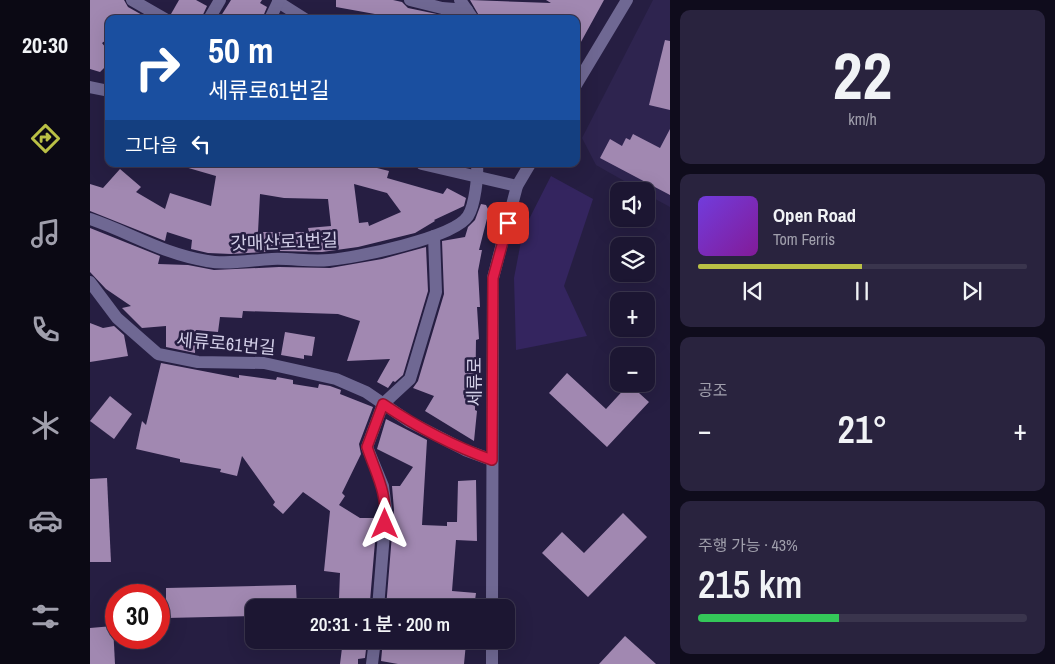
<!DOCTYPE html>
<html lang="ko">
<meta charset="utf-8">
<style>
:root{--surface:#1c1632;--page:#29233e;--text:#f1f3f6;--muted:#a09fac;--line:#3a354d;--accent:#bac045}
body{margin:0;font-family:"Archivo Narrow","Noto Sans KR",sans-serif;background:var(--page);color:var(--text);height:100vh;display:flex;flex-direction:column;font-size:19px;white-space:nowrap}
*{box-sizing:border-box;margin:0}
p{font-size:16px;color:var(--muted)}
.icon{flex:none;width:28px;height:28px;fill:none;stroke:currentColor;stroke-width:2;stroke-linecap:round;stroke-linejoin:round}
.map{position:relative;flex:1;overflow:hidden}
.sheet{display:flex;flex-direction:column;gap:10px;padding:10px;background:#0f0c1c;width:385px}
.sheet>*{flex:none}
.guide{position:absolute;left:15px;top:15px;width:475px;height:152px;border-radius:10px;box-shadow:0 5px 20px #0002,0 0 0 1px var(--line);background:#1a4fa0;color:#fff;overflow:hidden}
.fabs{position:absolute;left:520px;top:182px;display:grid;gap:10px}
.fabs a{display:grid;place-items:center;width:45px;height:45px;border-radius:10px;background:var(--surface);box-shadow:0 5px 20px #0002,0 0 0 1px var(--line);font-size:25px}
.speed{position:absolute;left:15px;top:584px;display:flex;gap:10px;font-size:25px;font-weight:700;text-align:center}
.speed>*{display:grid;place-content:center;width:65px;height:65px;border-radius:50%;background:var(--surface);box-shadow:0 5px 20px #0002,0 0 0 1px var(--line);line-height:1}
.speed .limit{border:8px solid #d22;background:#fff;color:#111}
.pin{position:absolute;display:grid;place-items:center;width:42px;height:42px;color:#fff;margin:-21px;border-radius:10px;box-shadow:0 2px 8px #0006}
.me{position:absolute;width:55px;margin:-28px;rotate:0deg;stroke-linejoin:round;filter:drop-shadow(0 0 4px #0008)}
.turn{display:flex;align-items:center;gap:18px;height:105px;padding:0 20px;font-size:22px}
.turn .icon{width:65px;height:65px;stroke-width:2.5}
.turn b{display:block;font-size:35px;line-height:42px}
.then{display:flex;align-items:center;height:48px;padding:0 20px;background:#0003;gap:10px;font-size:19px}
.big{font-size:38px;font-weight:600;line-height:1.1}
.sheet .card{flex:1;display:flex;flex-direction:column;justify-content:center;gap:8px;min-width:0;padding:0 18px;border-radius:10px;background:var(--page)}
.sheet .dial{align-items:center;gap:0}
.dial b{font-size:65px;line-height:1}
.song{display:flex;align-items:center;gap:15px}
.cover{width:60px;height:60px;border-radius:8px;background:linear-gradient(135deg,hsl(260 70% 55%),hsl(290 70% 35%))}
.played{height:5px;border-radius:2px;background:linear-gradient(90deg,var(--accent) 50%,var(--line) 50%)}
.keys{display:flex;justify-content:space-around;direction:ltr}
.heat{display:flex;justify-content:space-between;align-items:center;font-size:28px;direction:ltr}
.charge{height:8px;border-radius:4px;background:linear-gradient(90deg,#34c759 43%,var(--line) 0)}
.trip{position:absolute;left:155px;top:599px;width:270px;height:50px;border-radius:10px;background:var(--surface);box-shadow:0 5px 20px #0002,0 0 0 1px var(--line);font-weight:600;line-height:50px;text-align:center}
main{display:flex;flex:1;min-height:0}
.dock{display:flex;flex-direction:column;width:90px;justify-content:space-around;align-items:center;background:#0b0914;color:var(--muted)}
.dock .icon{width:35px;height:35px}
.dock .selected{color:var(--accent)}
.dock b{font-size:22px;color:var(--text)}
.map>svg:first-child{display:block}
</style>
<main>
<nav class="dock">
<b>20:30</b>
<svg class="icon selected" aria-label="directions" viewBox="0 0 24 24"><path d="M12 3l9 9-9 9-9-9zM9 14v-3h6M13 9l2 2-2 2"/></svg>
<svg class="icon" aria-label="music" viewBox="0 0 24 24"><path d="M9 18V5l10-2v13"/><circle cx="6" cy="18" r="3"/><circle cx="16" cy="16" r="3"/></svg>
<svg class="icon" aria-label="phone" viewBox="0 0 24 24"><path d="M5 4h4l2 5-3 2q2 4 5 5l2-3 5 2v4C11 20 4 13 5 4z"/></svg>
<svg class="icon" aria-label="climate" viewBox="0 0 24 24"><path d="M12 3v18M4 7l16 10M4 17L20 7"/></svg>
<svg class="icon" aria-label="car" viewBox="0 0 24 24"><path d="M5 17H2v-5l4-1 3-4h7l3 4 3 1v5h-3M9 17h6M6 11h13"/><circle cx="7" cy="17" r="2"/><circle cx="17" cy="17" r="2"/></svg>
<svg class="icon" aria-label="filters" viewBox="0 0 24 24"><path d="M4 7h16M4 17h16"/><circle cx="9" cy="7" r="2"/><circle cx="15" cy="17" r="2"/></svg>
</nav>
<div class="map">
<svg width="580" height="664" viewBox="0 0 580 664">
<rect width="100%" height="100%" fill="#261e42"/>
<polygon fill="#2e244f" points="563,0 580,0 580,207 556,194 556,191 552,191 506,165 492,138"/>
<polygon fill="#34255f" points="461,176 503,199 474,286 497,336 426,350 424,278 433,231"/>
<g fill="#a188b1" fill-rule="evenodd">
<polygon points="0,0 34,0 38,7 54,16 53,19 19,19 19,38 12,43 19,52 19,63 10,72 0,69"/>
<polygon points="89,0 106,0 117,6 111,19 83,19 81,14"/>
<polygon points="141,0 172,0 170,3 177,7 172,19 129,19"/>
<polygon points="246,0 303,0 312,2 318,8 361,17 361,19 295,19 296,16 246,7"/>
<polygon points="380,0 461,3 456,0 514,0 486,51 486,19 391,19"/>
<polygon points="575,40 580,41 580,110 559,105"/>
<polygon points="580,129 580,195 510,158 520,139 532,146 536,138 540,140 543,134 570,148"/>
<path d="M96,164H172L197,167V165L234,167L233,164H271L299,171L297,178L353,194L357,188L376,198L374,206L344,220L345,221L325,233L268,247L232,252L189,251L141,254L118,253L101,249L102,240L77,232L75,241L0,211V184L13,188L30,169L51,187L46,192L75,209L80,193L121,206L126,176L95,167ZM264,184L297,193L311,212L279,226L278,222L269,223ZM170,194L194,198L238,199L241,226L218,228L219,232H168Z"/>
<polygon points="391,204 396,205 399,211 389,250 392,250 388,271 390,307 387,307 389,339 386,340 385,410 387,411 384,441 335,411 344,396 323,388 328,381 354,294 352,241 375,237 378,227 385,220"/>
<polygon points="0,228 70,256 68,264 98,265 124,270 189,267 240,268 292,259 336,247 338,291 313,375 305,382 303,381 298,388 287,382 300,359 257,361 270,321 248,314 153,311 152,318 130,317 128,332 106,330 105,353 76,347 76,326 52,328 32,308 41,306 16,289 0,272"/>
<polygon points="0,323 13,328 24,326 34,335 38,356 0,362"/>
<polygon points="195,332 225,337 222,356 214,355 214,359 191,355"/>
<polygon points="71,363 149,378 149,375 186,380 187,377 203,380 203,384 228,388 229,384 240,386 251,390 250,394 283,407 269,444 271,454 252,493 255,496 249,505 270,518 287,518 280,601 249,599 250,573 234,571 240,511 213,492 193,514 183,505 185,502 152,456 147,476 130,472 131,469 90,462 90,459 46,449 52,421 56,425"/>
<polygon points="477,373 516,409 539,384 559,402 517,447 459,393"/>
<polygon points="20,396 42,414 24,439 0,421"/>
<polygon points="296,419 337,440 332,525 357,526 357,522 367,522 368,481 386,480 387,541 366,540 362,591 386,593 384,608 296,608 304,510 302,486 310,486 323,467 287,449"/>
<polygon points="17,478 21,562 0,562 0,479"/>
<polygon points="533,513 557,537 498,597 452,553 472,532 494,553"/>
<polygon points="206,585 207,608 164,608 164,616 76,618 76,588"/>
<polygon points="23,626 25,664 0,664 0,628"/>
<polygon points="535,636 566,664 509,664"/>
<polygon points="253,640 277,641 275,658 268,659 268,664 250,664"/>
<polygon points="293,640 331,640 349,643 349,640 376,643 374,664 308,664 291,661"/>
</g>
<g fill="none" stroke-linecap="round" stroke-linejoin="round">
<g stroke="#6f6893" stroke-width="12">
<polyline points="42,0 75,19"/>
<polyline points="320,0 352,8 377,10"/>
<polyline points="370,0 383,19"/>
<polyline points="188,2 215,19"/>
<polyline points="119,19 130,0"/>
<polyline points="180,19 189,0"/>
<path d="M0,219C41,233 73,254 117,261C137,265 162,260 182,259C201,258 220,262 239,260C265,258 364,238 378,216C385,205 388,176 387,164"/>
<polyline points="0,282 27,318 68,354 108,362 174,363 246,379 276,392 320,422 375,450 402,460"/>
<polyline points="288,608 296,509 293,486 277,447 293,404 320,379 346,292 344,236"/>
<polyline points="282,664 285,640"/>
</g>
<g stroke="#6f6893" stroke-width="12">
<polyline points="486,85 537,0"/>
<polyline points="0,87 19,91"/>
<polyline points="332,164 427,186"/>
<polyline points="402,608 403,278 427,186 440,164"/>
<polyline points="402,664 402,640"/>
</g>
</g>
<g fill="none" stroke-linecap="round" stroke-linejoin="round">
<defs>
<path id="route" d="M295,524C297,491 287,477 277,447L293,404C327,427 363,446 402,460L403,278L418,223"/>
</defs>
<use href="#route" stroke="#92132f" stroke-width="12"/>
<use href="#route" stroke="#e11d48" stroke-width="9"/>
</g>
<g text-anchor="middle" stroke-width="5" stroke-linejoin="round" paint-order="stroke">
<g font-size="18" fill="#d3cfe8" stroke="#261e42">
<text transform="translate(194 242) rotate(-2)" y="6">갓매산로1번길</text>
<text transform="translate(136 344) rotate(5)" y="6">세류로61번길</text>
<text transform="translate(385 382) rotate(-90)" y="6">세류로</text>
</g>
</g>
</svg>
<div class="fabs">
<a><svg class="icon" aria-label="sound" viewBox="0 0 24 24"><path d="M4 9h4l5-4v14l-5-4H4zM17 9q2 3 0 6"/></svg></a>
<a><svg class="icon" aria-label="layers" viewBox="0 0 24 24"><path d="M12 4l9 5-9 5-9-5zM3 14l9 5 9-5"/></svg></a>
<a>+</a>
<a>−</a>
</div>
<div class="speed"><div class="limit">30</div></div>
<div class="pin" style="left:418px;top:223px;background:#d93025"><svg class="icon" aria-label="arrive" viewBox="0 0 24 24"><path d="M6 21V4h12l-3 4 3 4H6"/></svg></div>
<svg class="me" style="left:295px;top:524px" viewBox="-20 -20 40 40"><path d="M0-17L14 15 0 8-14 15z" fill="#e11d48" stroke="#fff" stroke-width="4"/></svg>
<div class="trip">20:31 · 1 분 · 200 m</div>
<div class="guide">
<div class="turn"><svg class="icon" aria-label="right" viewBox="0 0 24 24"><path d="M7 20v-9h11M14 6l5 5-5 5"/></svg><div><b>50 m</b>세류로61번길</div></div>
<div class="then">그다음<svg class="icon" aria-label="left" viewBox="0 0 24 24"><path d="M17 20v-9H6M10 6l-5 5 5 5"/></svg></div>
</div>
</div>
<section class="sheet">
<div class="card dial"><b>22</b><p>km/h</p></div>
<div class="card">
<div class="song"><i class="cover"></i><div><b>Open Road</b><p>Tom Ferris</p></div></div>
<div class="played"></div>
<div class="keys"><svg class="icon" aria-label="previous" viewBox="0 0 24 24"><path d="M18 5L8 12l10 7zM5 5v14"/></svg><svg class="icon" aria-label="pause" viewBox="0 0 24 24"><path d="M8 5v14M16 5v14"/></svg><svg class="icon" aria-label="next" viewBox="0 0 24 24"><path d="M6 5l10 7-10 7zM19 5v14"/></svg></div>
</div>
<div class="card"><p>공조</p>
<div class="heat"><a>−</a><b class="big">21°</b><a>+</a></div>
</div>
<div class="card"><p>주행 가능 · 43%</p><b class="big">215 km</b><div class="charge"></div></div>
</section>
</main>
